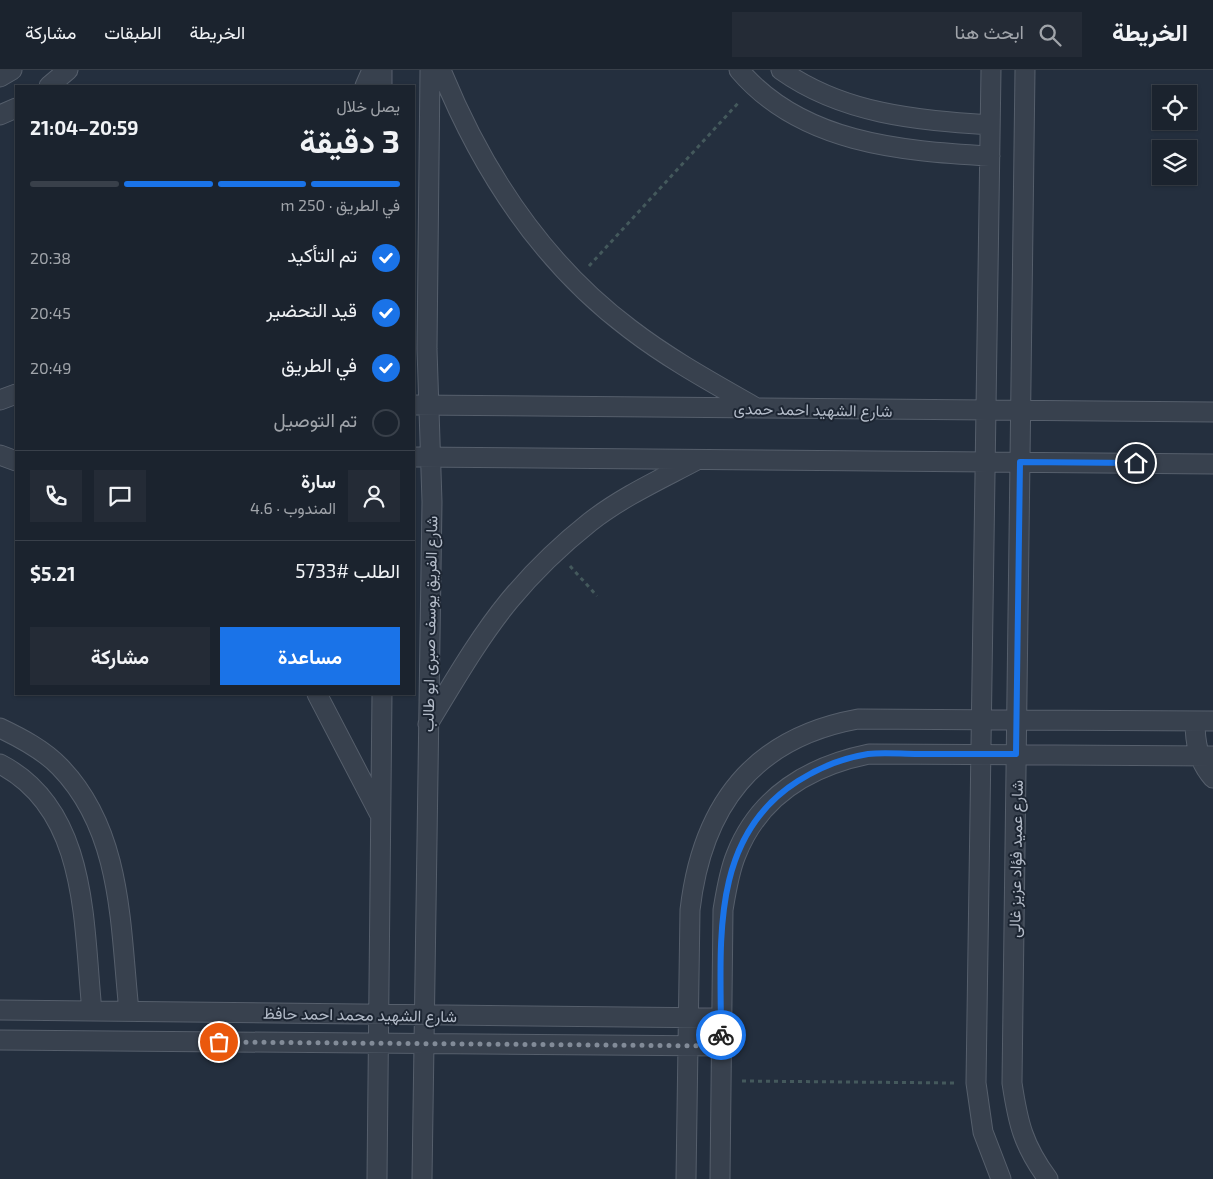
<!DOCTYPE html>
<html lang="ar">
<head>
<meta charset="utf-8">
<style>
	body { margin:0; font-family:"Exo 2",Vazirmatn,sans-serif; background:#242b36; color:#f1f3f6; direction:rtl; height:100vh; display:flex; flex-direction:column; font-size:19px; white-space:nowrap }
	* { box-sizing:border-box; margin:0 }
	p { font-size:16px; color:#a0a4aa }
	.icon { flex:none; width:28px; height:28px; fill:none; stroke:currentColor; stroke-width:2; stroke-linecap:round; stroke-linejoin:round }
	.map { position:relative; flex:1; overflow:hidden; direction:ltr }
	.side { position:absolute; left:15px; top:15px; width:400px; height:610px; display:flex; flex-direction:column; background:#1b232e; border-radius:0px; box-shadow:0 1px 4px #0004,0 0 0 1px #39404a; direction:rtl }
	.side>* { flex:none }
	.fabs { position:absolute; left:1152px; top:15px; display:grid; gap:10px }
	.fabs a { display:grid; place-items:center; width:45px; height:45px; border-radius:0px; background:#1b232e; box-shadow:0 1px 4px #0004,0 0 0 1px #39404a; font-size:25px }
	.pin { position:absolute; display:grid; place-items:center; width:42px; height:42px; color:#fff; margin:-21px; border:2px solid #fff; border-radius:50%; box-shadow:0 1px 5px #0007 }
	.courier { position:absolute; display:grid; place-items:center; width:50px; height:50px; margin:-25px; border:4px solid #1a73e8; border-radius:50%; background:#fff; color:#222; box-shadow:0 1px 6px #0007 }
	.head em { font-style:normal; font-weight:700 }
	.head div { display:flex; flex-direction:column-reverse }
	.head { display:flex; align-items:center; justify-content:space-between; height:85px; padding:0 15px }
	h1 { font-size:32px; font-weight:700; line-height:38px }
	.bar { display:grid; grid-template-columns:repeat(4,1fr); gap:8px 5px; align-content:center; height:60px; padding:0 15px }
	.bar i { height:6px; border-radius:4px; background:#39404a }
	.bar .active { background:#1a73e8 }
	.bar p { grid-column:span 4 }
	.line { display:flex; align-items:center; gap:12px; padding:0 15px; border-top:1px solid #39404a }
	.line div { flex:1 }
	.round { display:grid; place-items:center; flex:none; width:52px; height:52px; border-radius:0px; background:#242b36 }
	ol { padding:0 15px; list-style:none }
	li { display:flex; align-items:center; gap:15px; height:55px }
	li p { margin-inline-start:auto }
	li .icon { padding:5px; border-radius:50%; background:#1a73e8; color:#fff; stroke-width:4 }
	li:last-child { color:#a0a4aa }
	li i { width:28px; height:28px; border:2px solid #39404a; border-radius:50% }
	.action { display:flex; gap:10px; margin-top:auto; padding:10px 15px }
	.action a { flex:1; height:58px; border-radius:0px; background:#1a73e8; color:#fff; font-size:20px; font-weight:700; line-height:58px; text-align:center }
	.action a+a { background:#242b36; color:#f1f3f6 }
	header { display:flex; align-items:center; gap:30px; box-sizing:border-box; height:70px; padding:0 25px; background:#1b232e; border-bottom:1px solid #39404a }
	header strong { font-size:24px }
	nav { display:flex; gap:28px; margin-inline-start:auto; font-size:18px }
	.search { width:350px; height:45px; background:#242b36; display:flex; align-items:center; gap:12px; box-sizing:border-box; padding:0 18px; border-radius:0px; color:#a0a4aa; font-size:19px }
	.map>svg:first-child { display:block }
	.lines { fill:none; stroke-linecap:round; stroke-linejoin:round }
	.minor-casing { stroke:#565f6c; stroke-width:21 }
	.path { stroke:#44595c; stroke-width:3; stroke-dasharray:4 4; stroke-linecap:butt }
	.minor { stroke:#38414e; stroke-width:19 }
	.done { stroke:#828b98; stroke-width:5; stroke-dasharray:0 9 }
	.route { stroke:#1a73e8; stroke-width:6 }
	.labels { text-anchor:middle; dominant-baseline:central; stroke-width:4; stroke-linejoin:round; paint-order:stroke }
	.street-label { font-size:16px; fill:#b4bcc9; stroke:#1d2633 }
</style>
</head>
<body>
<header>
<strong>الخريطة</strong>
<div class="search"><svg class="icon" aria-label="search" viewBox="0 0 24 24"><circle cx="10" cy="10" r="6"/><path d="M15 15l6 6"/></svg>ابحث هنا</div>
<nav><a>الخريطة</a><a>الطبقات</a><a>مشاركة</a></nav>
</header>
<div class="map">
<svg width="1213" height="1109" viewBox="0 0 1213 1109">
	<rect width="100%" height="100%" fill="#242f3e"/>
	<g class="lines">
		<g class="minor-casing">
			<path id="minor" d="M 441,0 C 482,101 542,193 630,259 C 669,289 713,313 755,337
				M 739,0 C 801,73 900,81 990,86
				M 781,0 C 843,44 916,50 990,55
				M 991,0 L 976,1013 L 983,1062 L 1001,1109
				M 1025,0 L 1012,1013 C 1018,1053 1023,1075 1048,1109
				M 0,7 L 12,0
				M 49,16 L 68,0
				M 365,16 L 372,0
				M 382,16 L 382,0
				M 0,45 L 16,38
				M 0,330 L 16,324
				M 414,335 L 1213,342
				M 0,385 L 16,391
				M 414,387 L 1213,394
				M 317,624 L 379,743
				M 1195,651 C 1195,672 1198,691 1213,708
				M 428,654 C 453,613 478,569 509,531 C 533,502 561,475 590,452 C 622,427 659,410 695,391
				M 0,658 C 21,668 44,680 60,697 C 123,762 120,857 129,941
				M 0,694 C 89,740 83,854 92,941
				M 0,940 L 721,948
				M 0,970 L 721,976
				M 377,1109 L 382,624
				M 422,1109 L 432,432 L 427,279 L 430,0
				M 686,1109 L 690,840 C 702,736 753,668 858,649 L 1213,651
				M 720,1109 L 723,840 C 726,822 729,802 736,785 C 759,726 810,696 869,684 L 1213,686"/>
		</g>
		<path class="path" d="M 589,196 L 740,31
			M 570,496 L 597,526
			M 742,1011 L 955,1013"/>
		<use href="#minor" class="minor"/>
	</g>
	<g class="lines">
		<path class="done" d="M 219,972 L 721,976 L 721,965"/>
		<path class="route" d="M 721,965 C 721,873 709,767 798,711 C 820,697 843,688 868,684 C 884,682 901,684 918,684 C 951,684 983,684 1016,684 L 1020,392 L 1136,393"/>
	</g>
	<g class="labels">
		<g class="street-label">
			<text transform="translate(813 339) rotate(1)">شارع الشهيد احمد حمدى</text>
			<text transform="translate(429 554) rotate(-89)">شارع الفريق يوسف صبرى ابو طالب</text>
			<text transform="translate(1015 789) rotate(-89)">شارع عميد فؤاد عزيز غالى</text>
			<text transform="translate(360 944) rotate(1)">شارع الشهيد محمد احمد حافظ</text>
		</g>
	</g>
</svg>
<div class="fabs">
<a><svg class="icon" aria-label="locate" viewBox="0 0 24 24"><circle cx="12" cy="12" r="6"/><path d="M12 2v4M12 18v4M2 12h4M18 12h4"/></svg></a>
<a><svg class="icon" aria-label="layers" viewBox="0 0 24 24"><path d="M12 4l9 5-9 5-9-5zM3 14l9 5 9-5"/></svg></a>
</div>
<div class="pin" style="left:219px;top:972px;background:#ea580c"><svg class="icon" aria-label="bag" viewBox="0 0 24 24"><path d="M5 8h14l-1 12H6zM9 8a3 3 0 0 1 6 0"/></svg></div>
<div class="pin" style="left:1136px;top:393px;background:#1f2937"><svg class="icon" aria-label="home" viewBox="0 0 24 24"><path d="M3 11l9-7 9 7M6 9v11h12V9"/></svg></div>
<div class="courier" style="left:721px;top:965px"><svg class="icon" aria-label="bike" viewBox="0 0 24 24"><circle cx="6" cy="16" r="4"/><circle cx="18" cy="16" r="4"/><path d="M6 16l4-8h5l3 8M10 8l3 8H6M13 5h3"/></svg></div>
<section class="side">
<div class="head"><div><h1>3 دقيقة</h1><p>يصل خلال</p></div><em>20:59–21:04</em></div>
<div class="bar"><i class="active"></i><i class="active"></i><i class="active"></i><i></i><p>في الطريق · 250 m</p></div>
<ol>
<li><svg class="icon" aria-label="check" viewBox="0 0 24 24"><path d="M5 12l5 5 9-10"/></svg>تم التأكيد<p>20:38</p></li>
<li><svg class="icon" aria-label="check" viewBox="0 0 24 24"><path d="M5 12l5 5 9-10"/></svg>قيد التحضير<p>20:45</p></li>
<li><svg class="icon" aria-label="check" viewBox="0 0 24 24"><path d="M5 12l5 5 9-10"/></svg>في الطريق<p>20:49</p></li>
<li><i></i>تم التوصيل</li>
</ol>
<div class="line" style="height:90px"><a class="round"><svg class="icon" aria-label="person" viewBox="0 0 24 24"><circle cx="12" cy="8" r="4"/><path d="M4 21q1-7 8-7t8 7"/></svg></a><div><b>سارة</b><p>المندوب · 4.6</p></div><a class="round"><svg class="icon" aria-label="chat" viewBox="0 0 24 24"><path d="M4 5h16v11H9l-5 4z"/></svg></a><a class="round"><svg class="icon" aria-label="phone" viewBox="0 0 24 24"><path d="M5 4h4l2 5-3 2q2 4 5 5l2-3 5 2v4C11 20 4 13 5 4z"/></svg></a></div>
<div class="line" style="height:65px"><div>الطلب #5733</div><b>$5.21</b></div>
<div class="action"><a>مساعدة</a><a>مشاركة</a></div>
</section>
</div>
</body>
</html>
